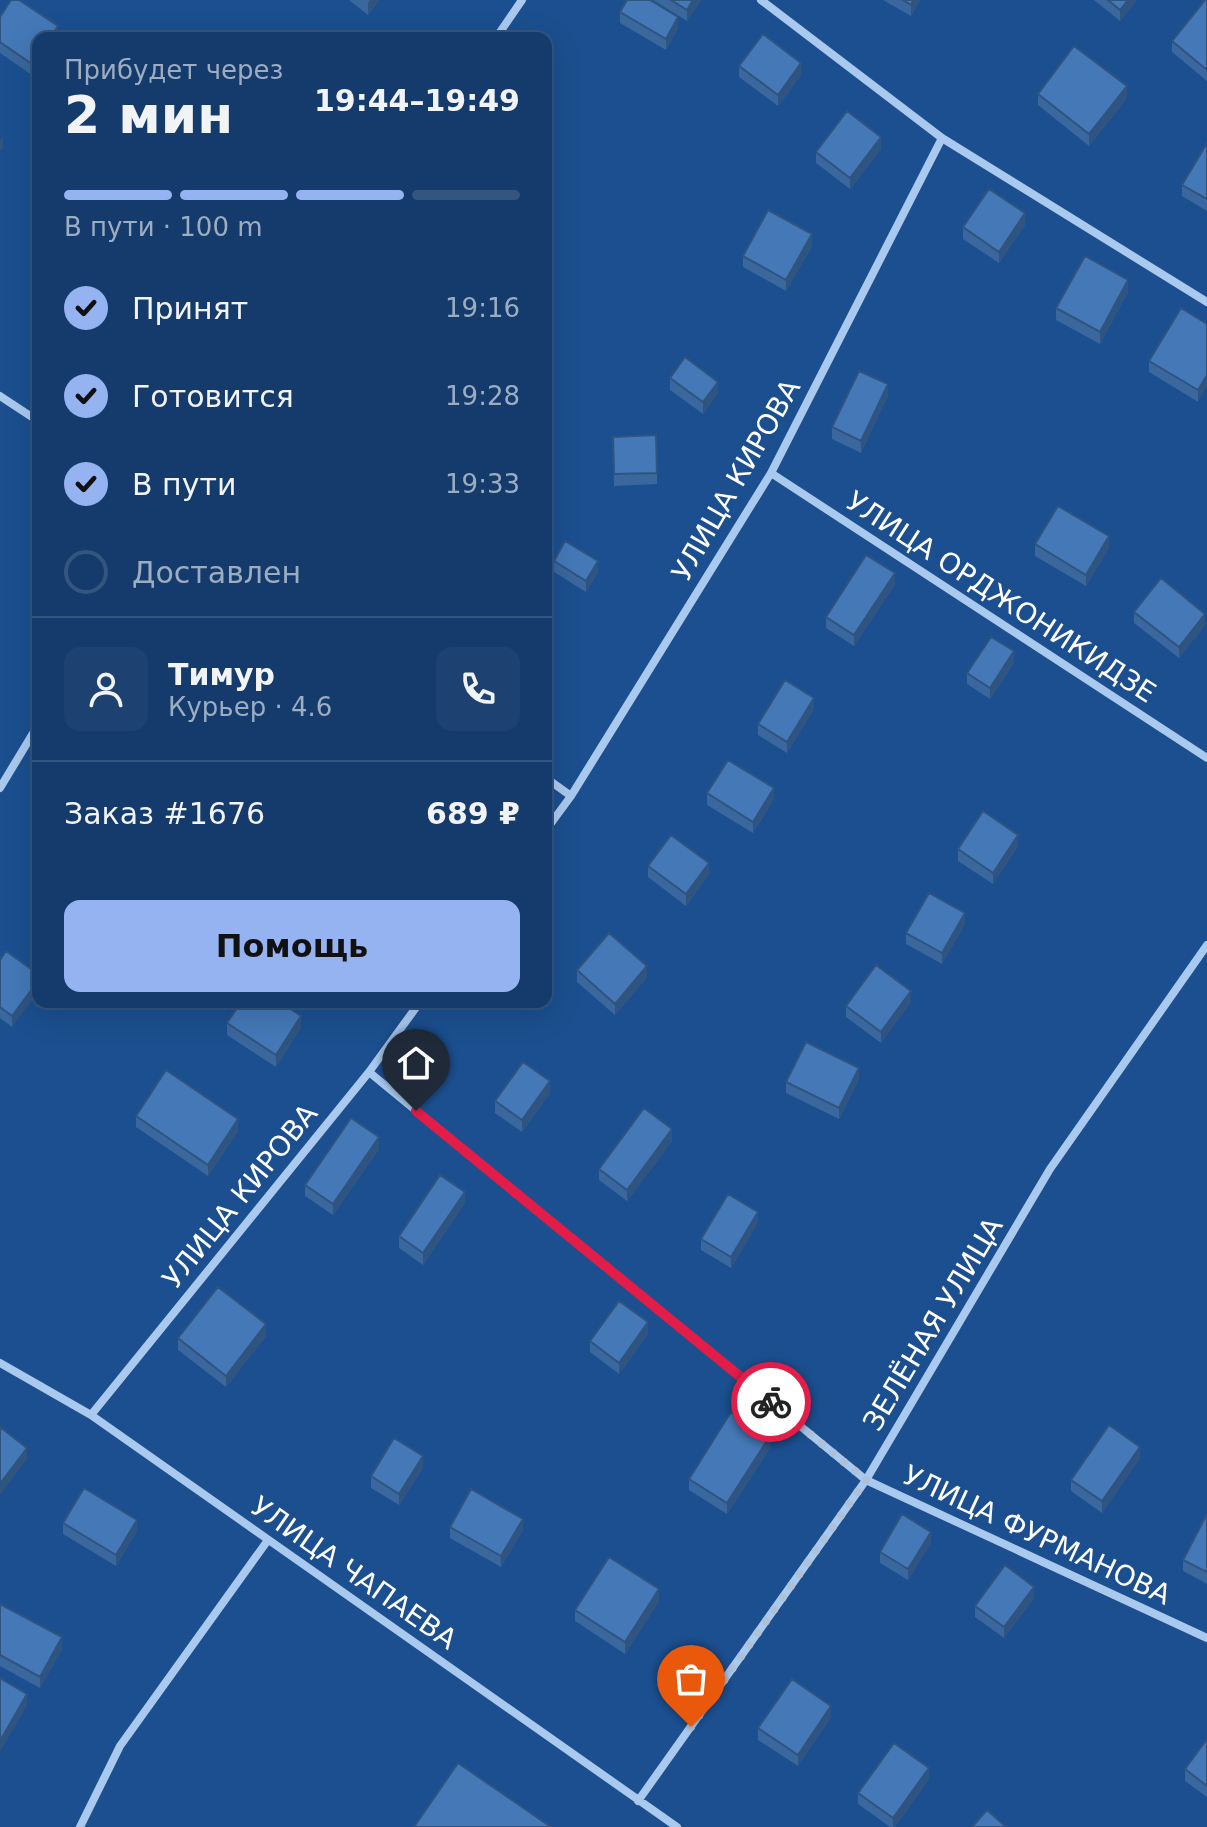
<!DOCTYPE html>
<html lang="ru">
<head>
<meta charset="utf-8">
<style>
	body { margin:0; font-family:"DejaVu Sans",sans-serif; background:#1d4271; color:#f1f3f6; height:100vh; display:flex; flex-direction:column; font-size:30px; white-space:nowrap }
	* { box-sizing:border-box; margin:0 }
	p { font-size:26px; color:#9dadc1 }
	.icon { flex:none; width:44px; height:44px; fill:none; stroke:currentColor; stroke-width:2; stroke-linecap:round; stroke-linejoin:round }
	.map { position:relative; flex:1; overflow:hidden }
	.details { position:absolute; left:32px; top:32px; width:520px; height:976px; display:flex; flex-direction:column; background:#143b6b; border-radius:16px; box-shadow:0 8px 32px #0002,0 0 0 2px #33557e }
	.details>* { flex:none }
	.pin { position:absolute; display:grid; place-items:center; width:68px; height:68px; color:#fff; margin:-82px -34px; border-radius:50% 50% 50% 0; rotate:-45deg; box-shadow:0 0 8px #0007 }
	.pin .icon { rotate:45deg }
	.courier { position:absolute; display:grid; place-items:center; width:80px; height:80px; margin:-40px; border:6px solid #e11d48; border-radius:50%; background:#fff; color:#222; box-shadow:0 2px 10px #0007 }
	.head em { font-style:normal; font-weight:800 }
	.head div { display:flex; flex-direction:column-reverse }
	.head { display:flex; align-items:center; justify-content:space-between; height:136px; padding:0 32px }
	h1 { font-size:52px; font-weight:800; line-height:60px }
	.bar { display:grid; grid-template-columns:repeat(4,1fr); gap:12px 8px; align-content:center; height:96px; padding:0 32px }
	.bar i { height:10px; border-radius:6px; background:#33557e }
	.bar .on { background:#95b2f1 }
	.bar p { grid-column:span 4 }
	.line { display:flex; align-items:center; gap:20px; padding:0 32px; border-top:2px solid #33557e }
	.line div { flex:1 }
	.round { display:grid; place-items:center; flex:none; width:84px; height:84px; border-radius:16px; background:#1d4271 }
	ol { padding:0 32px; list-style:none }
	li { display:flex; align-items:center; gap:24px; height:88px }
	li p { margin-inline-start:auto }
	li .icon { padding:8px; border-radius:50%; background:#95b2f1; color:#111; stroke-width:4 }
	li:last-child { color:#9dadc1 }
	li i { width:44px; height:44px; border:4px solid #33557e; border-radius:50% }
	.action { display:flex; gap:16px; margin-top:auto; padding:16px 32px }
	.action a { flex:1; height:92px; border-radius:16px; background:#95b2f1; color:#111; font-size:32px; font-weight:800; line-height:92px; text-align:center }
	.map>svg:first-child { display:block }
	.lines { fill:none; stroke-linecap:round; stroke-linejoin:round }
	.street { stroke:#a9c9ee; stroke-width:8 }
	.wall { fill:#3a679d }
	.shaded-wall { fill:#305480 }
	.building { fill:#4478b7; stroke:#305480; stroke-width:2 }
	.done { stroke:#afc1d8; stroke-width:8; stroke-dasharray:0 14.4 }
	.route { stroke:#e11d48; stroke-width:10 }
	.labels { text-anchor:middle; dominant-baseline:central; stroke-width:6; stroke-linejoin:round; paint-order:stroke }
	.street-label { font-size:28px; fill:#fff; stroke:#1b4f8f }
</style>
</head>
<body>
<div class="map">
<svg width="1207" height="1827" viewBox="0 0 1207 1827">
	<rect width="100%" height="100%" fill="#1b4f8f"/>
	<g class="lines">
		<path class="street" d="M 761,0 L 942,138 L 1207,302
			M 496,38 L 522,0
			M 0,396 L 38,421
			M 771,473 L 1207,758
			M 546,778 L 571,796
			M 0,788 L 38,725
			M 546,830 L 571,796 L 771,473 L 942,138
			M 369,1072 L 866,1480 L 1207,1638
			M 0,1363 L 91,1415 L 677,1827
			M 91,1415 L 369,1072 L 420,1002
			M 638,1801 L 866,1480 L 1050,1169 L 1207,945
			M 80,1827 L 120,1746 L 268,1540"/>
	</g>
	<path class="wall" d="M 349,0 L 379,0 L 368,15 Z
		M 653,0 L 701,0 L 687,21 Z
		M 883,0 L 920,0 L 911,16 Z
		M 1094,0 L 1137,0 L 1120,21 Z
		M 1207,0 L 1207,81 L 1172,52 L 1172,41 Z
		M 620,12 L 678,28 L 666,50 L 620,23 Z
		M 0,17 L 58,37 L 57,38 L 38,38 L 32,75 L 0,53 Z
		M 739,66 L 801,75 L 778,106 L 739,77 Z
		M 1038,94 L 1127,98 L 1089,146 L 1038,105 Z
		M 1207,143 L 1207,211 L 1182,196 L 1182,185 Z
		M 881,149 L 850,189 L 816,163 L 816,152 Z
		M 1025,225 L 999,263 L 963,239 L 963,227 Z
		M 812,246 L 786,291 L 743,267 L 743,256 Z
		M 1128,292 L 1100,344 L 1056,320 L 1056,308 Z
		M 1207,324 L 1198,402 L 1149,372 L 1149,361 Z
		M 670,378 L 718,393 L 703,414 L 670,390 Z
		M 888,395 L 861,453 L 832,439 L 832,427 Z
		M 613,437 L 657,473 L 657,484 L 614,486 Z
		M 1035,544 L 1109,548 L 1086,586 L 1035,556 Z
		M 554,561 L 598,572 L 586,592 L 554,572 Z
		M 895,584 L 854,646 L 826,628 L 826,617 Z
		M 1134,612 L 1205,625 L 1179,658 L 1134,623 Z
		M 1014,663 L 990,699 L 967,684 L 967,673 Z
		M 814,709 L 787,753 L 758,735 L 758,724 Z
		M 707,793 L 774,799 L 753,833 L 707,805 Z
		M 1018,846 L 993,884 L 958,861 L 958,849 Z
		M 648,866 L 709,874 L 686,906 L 648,877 Z
		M 965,924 L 942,964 L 906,944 L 906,933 Z
		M 0,960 L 38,974 L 12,1027 L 0,1018 Z
		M 577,970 L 647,977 L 615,1015 L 577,982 Z
		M 911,1002 L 881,1043 L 846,1017 L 846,1006 Z
		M 227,1023 L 301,1027 L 276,1067 L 227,1035 Z
		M 859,1079 L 839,1119 L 786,1093 L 786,1082 Z
		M 550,1093 L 522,1132 L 495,1113 L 495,1101 Z
		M 136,1116 L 238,1131 L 208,1176 L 136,1127 Z
		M 672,1141 L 627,1201 L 599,1180 L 599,1169 Z
		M 379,1149 L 333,1215 L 305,1196 L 305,1185 Z
		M 465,1203 L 423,1265 L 399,1248 L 399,1236 Z
		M 758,1223 L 731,1268 L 701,1250 L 701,1239 Z
		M 648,1334 L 619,1374 L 590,1352 L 590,1341 Z
		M 266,1336 L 226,1387 L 178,1350 L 178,1338 Z
		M 770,1448 L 727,1514 L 689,1490 L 689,1479 Z
		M 1140,1458 L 1102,1513 L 1071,1491 L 1071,1480 Z
		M 423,1468 L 399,1505 L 371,1488 L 371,1476 Z
		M 1207,1514 L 1207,1584 L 1183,1571 L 1183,1560 Z
		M 63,1523 L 137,1531 L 116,1566 L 63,1534 Z
		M 450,1527 L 523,1530 L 501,1567 L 450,1538 Z
		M 931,1543 L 908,1580 L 880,1563 L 880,1552 Z
		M 1034,1598 L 1004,1638 L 975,1617 L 975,1606 Z
		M 659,1601 L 625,1654 L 575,1621 L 575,1610 Z
		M 0,1604 L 62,1649 L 40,1688 L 0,1666 Z
		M 831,1717 L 798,1766 L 758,1740 L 758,1728 Z
		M 1207,1739 L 1207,1797 L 1185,1781 L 1185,1769 Z
		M 929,1779 L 895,1827 L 890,1827 L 858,1804 L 858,1793 Z"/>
	<path class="shaded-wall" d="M 370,0 L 379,0 L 368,15 L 368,3 Z
		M 693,0 L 701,0 L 687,21 L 687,10 Z
		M 913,0 L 920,0 L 911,16 L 911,5 Z
		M 1128,0 L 1137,0 L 1120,21 L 1120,10 Z
		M 678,17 L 678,28 L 666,50 L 666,39 Z
		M 58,26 L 57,38 L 49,38 Z
		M 38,55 L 38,66 L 32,75 L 32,64 Z
		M 801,63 L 801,75 L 778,106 L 778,95 Z
		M 1127,86 L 1127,98 L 1089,146 L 1089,134 Z
		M 3,136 L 3,148 L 0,151 L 0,140 Z
		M 881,137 L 881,149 L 850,189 L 850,178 Z
		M 1025,213 L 1025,225 L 999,263 L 999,252 Z
		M 812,234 L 812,246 L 786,291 L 786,280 Z
		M 1128,280 L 1128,292 L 1100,344 L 1100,332 Z
		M 1207,375 L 1207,386 L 1198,402 L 1198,390 Z
		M 718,382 L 718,393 L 703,414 L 703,402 Z
		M 888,384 L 888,395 L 861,453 L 861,441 Z
		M 1109,536 L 1109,548 L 1086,586 L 1086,575 Z
		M 598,561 L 598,572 L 586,592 L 586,581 Z
		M 895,573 L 895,584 L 854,646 L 854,635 Z
		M 1205,614 L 1205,625 L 1179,658 L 1179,647 Z
		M 550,638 L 550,650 L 546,656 L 546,644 Z
		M 1014,651 L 1014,663 L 990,699 L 990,688 Z
		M 814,698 L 814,709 L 787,753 L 787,742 Z
		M 774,788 L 774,799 L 753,833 L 753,822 Z
		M 1018,835 L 1018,846 L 993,884 L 993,873 Z
		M 709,863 L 709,874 L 686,906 L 686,894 Z
		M 965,913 L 965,924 L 942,964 L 942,953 Z
		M 647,966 L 647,977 L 615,1015 L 615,1004 Z
		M 38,981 L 38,992 L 12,1027 L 12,1016 Z
		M 911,991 L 911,1002 L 881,1043 L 881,1032 Z
		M 301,1016 L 301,1027 L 276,1067 L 276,1055 Z
		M 859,1068 L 859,1079 L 839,1119 L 839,1108 Z
		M 550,1081 L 550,1093 L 522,1132 L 522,1120 Z
		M 238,1119 L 238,1131 L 208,1176 L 208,1165 Z
		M 672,1129 L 672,1141 L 627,1201 L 627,1190 Z
		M 379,1137 L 379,1149 L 333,1215 L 333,1204 Z
		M 465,1192 L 465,1203 L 423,1265 L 423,1253 Z
		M 758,1212 L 758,1223 L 731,1268 L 731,1257 Z
		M 648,1322 L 648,1334 L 619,1374 L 619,1363 Z
		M 266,1324 L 266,1336 L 226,1387 L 226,1376 Z
		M 770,1436 L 770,1448 L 727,1514 L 727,1503 Z
		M 1140,1447 L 1140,1458 L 1102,1513 L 1102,1501 Z
		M 27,1448 L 27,1459 L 0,1495 L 0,1484 Z
		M 423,1456 L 423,1468 L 399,1505 L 399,1494 Z
		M 523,1519 L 523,1530 L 501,1567 L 501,1556 Z
		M 137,1520 L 137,1531 L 116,1566 L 116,1555 Z
		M 931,1532 L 931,1543 L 908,1580 L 908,1569 Z
		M 1034,1587 L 1034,1598 L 1004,1638 L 1004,1627 Z
		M 659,1589 L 659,1601 L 625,1654 L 625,1642 Z
		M 62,1637 L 62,1649 L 40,1688 L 40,1677 Z
		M 27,1694 L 27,1706 L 0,1752 L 0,1741 Z
		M 831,1706 L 831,1717 L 798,1766 L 798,1755 Z
		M 929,1768 L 929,1779 L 895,1827 L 893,1827 L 893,1818 Z"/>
	<path class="building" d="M 11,0 L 19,0 L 58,26 L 49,38 L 38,38 L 38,55 L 32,64 L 0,42 L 0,17 Z
		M 627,0 L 650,0 L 678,17 L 666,39 L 620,12 Z
		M 671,0 L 693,0 L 687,10 Z
		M 903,0 L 913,0 L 911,5 Z
		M 1108,0 L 1128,0 L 1120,10 Z
		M 1205,0 L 1207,0 L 1207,70 L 1172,41 Z
		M 304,30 L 312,38 L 297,38 Z
		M 763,34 L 801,63 L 778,95 L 739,66 Z
		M 1074,46 L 1127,86 L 1089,134 L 1038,94 Z
		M 847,111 L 881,137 L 850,178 L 816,152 Z
		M 1207,143 L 1207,199 L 1182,185 Z
		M 989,189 L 1025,213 L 999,252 L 963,227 Z
		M 768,210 L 812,234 L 786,280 L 743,256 Z
		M 1085,256 L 1128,280 L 1100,332 L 1056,308 Z
		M 1181,308 L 1207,324 L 1207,375 L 1198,390 L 1149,361 Z
		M 685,357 L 718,382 L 703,402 L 670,378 Z
		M 859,371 L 888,384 L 861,441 L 832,427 Z
		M 656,435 L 657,473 L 614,474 L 613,437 Z
		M 1058,506 L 1109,536 L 1086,575 L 1035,544 Z
		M 565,541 L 598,561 L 586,581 L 554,561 Z
		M 866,555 L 895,573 L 854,635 L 826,617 Z
		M 1161,578 L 1205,614 L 1179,647 L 1134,612 Z
		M 991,637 L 1014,651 L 990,688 L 967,673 Z
		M 785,680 L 814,698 L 787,742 L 758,724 Z
		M 728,760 L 774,788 L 753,822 L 707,793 Z
		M 983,811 L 1018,835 L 993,873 L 958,849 Z
		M 671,835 L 709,863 L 686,894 L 648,866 Z
		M 929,893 L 965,913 L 942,953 L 906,933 Z
		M 609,933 L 647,966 L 615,1004 L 577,970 Z
		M 6,951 L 38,974 L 38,981 L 12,1016 L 0,1007 L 0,960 Z
		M 876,965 L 911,991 L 881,1032 L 846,1006 Z
		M 241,1002 L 280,1002 L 301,1016 L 276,1055 L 227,1023 Z
		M 806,1042 L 859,1068 L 839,1108 L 786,1082 Z
		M 523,1062 L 550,1081 L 522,1120 L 495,1101 Z
		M 166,1070 L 238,1119 L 208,1165 L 136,1116 Z
		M 644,1108 L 672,1129 L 627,1190 L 599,1169 Z
		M 351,1118 L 379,1137 L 333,1204 L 305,1185 Z
		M 440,1175 L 465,1192 L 423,1253 L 399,1236 Z
		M 728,1194 L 758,1212 L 731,1257 L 701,1239 Z
		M 218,1287 L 266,1324 L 226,1376 L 178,1338 Z
		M 619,1301 L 648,1322 L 619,1363 L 590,1341 Z
		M 731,1412 L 770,1436 L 727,1503 L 689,1479 Z
		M 1109,1425 L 1140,1447 L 1102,1501 L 1071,1480 Z
		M 0,1427 L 27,1448 L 0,1484 Z
		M 394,1438 L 423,1456 L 399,1494 L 371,1476 Z
		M 84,1488 L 137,1520 L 116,1555 L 63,1523 Z
		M 471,1489 L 523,1519 L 501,1556 L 450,1527 Z
		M 902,1514 L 931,1532 L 908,1569 L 880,1552 Z
		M 1207,1514 L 1207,1572 L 1183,1560 Z
		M 609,1557 L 659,1589 L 625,1642 L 575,1610 Z
		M 1005,1565 L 1034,1587 L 1004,1627 L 975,1606 Z
		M 0,1604 L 62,1637 L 40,1677 L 0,1655 Z
		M 0,1678 L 27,1694 L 0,1741 Z
		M 792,1679 L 831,1706 L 798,1755 L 758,1728 Z
		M 1207,1739 L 1207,1786 L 1185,1769 Z
		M 894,1743 L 929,1768 L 893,1818 L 858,1793 Z
		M 458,1763 L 551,1827 L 414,1827 Z
		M 987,1810 L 1006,1827 L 972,1827 Z"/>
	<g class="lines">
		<path class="done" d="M 691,1727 L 866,1480 L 771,1402"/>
		<path class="route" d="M 416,1111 L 771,1402"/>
	</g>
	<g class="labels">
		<g class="street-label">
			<text transform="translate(736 480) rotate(-60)">УЛИЦА КИРОВА</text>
			<text transform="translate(1001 597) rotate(33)">УЛИЦА ОРДЖОНИКИДЗЕ</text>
			<text transform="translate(240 1196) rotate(-51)">УЛИЦА КИРОВА</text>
			<text transform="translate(933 1324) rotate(-59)">ЗЕЛЁНАЯ УЛИЦА</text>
			<text transform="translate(1037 1535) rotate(25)">УЛИЦА ФУРМАНОВА</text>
			<text transform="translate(354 1573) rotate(35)">УЛИЦА ЧАПАЕВА</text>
		</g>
	</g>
</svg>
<div class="pin" style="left:691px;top:1727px;background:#ea580c"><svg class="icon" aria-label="bag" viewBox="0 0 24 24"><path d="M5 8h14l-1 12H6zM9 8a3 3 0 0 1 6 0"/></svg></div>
<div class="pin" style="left:416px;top:1111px;background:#1f2937"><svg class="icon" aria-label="home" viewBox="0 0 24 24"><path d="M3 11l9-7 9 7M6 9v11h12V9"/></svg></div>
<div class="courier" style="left:771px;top:1402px"><svg class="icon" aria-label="bike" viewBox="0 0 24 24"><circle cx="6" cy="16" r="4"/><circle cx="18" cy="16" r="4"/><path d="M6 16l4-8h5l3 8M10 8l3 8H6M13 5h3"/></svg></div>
<section class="details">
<div class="head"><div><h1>2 мин</h1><p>Прибудет через</p></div><em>19:44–19:49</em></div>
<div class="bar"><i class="on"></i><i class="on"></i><i class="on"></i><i></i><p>В пути · 100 m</p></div>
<ol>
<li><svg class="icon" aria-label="check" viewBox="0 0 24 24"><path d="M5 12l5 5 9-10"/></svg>Принят<p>19:16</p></li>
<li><svg class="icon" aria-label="check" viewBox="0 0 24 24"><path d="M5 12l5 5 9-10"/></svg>Готовится<p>19:28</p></li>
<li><svg class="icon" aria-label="check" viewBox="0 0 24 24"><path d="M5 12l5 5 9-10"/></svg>В пути<p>19:33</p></li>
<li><i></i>Доставлен</li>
</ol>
<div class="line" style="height:144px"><a class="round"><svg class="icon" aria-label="person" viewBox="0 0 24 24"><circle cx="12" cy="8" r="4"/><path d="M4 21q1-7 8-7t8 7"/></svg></a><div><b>Тимур</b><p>Курьер · 4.6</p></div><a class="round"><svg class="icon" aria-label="phone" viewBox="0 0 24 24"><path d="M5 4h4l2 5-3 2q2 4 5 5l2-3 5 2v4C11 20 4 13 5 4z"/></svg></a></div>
<div class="line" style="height:104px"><div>Заказ #1676</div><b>689 ₽</b></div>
<div class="action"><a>Помощь</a></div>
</section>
</div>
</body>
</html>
